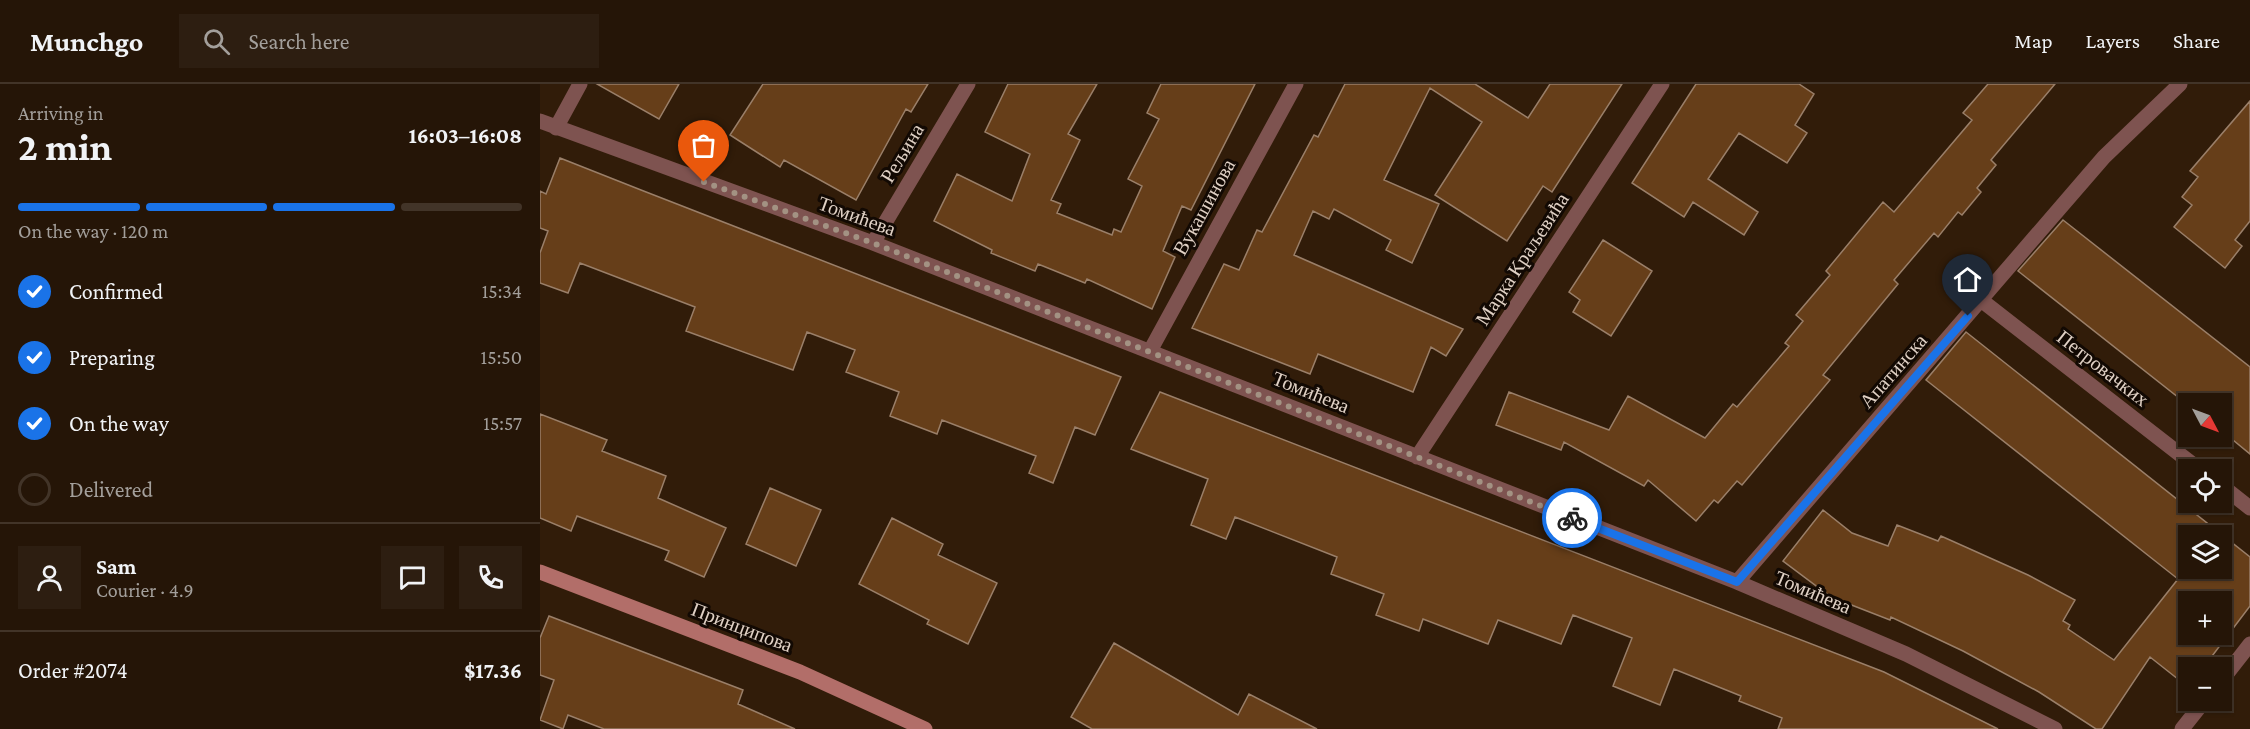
<!DOCTYPE html>
<html lang="en">
<head>
<meta charset="utf-8">
<style>
	body { margin:0; font-family:"Crimson Pro",serif; background:#2d1e11; color:#f1f3f6; height:100vh; display:flex; flex-direction:column; font-size:22px; white-space:nowrap }
	* { box-sizing:border-box; margin:0 }
	p { font-size:20px; color:#a39f9b }
	.icon { flex:none; width:33px; height:33px; fill:none; stroke:currentColor; stroke-width:2; stroke-linecap:round; stroke-linejoin:round }
	.map { position:relative; flex:1; overflow:hidden }
	.drawer { display:flex; flex-direction:column; background:#251507; width:540px }
	.drawer>* { flex:none }
	.needle { width:39px; rotate:131deg }
	.tools { position:absolute; left:1638px; top:309px; display:grid; gap:12px }
	.tools a { display:grid; place-items:center; width:54px; height:54px; border-radius:0px; background:#251507; box-shadow:0 2px 4px #0004,0 0 0 2px #423428; font-size:30px }
	.pin { position:absolute; display:grid; place-items:center; width:51px; height:51px; color:#fff; margin:-62px -26px; border-radius:50% 50% 50% 0; rotate:-45deg; box-shadow:0 0 6px #0007 }
	.pin .icon { rotate:45deg }
	.courier { position:absolute; display:grid; place-items:center; width:60px; height:60px; margin:-30px; border:4px solid #1a73e8; border-radius:50%; background:#fff; color:#222; box-shadow:0 2px 8px #0007 }
	.summary em { font-style:normal; font-weight:700 }
	.summary div { display:flex; flex-direction:column-reverse }
	.summary { display:flex; align-items:center; justify-content:space-between; height:102px; padding:0 18px }
	h1 { font-size:39px; font-weight:700; line-height:45px }
	.bar { display:grid; grid-template-columns:repeat(4,1fr); gap:9px 6px; align-content:center; height:72px; padding:0 18px }
	.bar i { height:8px; border-radius:4px; background:#423428 }
	.bar .current { background:#1a73e8 }
	.bar p { grid-column:span 4 }
	.line { display:flex; align-items:center; gap:15px; padding:0 18px; border-top:2px solid #423428 }
	.line div { flex:1 }
	.round { display:grid; place-items:center; flex:none; width:63px; height:63px; border-radius:0px; background:#2d1e11 }
	ol { padding:0 18px; list-style:none }
	li { display:flex; align-items:center; gap:18px; height:66px }
	li p { margin-inline-start:auto }
	li .icon { padding:6px; border-radius:50%; background:#1a73e8; color:#fff; stroke-width:4 }
	li:last-child { color:#a39f9b }
	li i { width:33px; height:33px; border:3px solid #423428; border-radius:50% }
	header { display:flex; align-items:center; gap:36px; box-sizing:border-box; height:84px; padding:0 30px; background:#251507; border-bottom:2px solid #423428 }
	header strong { font-size:28px }
	nav { display:flex; gap:33px; margin-inline-start:auto; font-size:21px }
	.search { width:420px; height:54px; background:#2d1e11; display:flex; align-items:center; gap:15px; box-sizing:border-box; padding:0 21px; border-radius:0px; color:#a39f9b; font-size:22px }
	main { display:flex; flex:1; min-height:0 }
	.map>svg:first-child { display:block }
	.building { fill:#663e19; stroke:#9a7f69; stroke-width:1.5; fill-rule:evenodd }
	.lines { fill:none; stroke-linecap:round; stroke-linejoin:round }
	.street { stroke:#7e5350; stroke-width:15 }
	.secondary { stroke:#b26e69; stroke-width:15 }
	.done { stroke:#a39283; stroke-width:6; stroke-dasharray:0 10.8 }
	.route { stroke:#1a73e8; stroke-width:8 }
	.labels { text-anchor:middle; dominant-baseline:central; stroke-width:6; stroke-linejoin:round; paint-order:stroke }
	.street-label { font-size:20px; fill:#e0d1c5; stroke:#120903 }
</style>
</head>
<body>
<header>
<strong>Munchgo</strong>
<div class="search"><svg class="icon" aria-label="search" viewBox="0 0 24 24"><circle cx="10" cy="10" r="6"/><path d="M15 15l6 6"/></svg>Search here</div>
<nav><a>Map</a><a>Layers</a><a>Share</a></nav>
</header>
<main>
<section class="drawer">
<div class="summary"><div><h1>2 min</h1><p>Arriving in</p></div><em>16:03–16:08</em></div>
<div class="bar"><i class="current"></i><i class="current"></i><i class="current"></i><i></i><p>On the way · 120 m</p></div>
<ol>
<li><svg class="icon" aria-label="check" viewBox="0 0 24 24"><path d="M5 12l5 5 9-10"/></svg>Confirmed<p>15:34</p></li>
<li><svg class="icon" aria-label="check" viewBox="0 0 24 24"><path d="M5 12l5 5 9-10"/></svg>Preparing<p>15:50</p></li>
<li><svg class="icon" aria-label="check" viewBox="0 0 24 24"><path d="M5 12l5 5 9-10"/></svg>On the way<p>15:57</p></li>
<li><i></i>Delivered</li>
</ol>
<div class="line" style="height:108px"><a class="round"><svg class="icon" aria-label="person" viewBox="0 0 24 24"><circle cx="12" cy="8" r="4"/><path d="M4 21q1-7 8-7t8 7"/></svg></a><div><b>Sam</b><p>Courier · 4.9</p></div><a class="round"><svg class="icon" aria-label="chat" viewBox="0 0 24 24"><path d="M4 5h16v11H9l-5 4z"/></svg></a><a class="round"><svg class="icon" aria-label="phone" viewBox="0 0 24 24"><path d="M5 4h4l2 5-3 2q2 4 5 5l2-3 5 2v4C11 20 4 13 5 4z"/></svg></a></div>
<div class="line" style="height:78px"><div>Order #2074</div><b>$17.36</b></div>
</section>
<div class="map">
<svg width="1710" height="645" viewBox="0 0 1710 645">
	<rect width="100%" height="100%" fill="#311c09"/>
	<path class="building" d="M 57,0 L 139,0 L 119,35 Z
		M 223,0 L 388,0 L 371,28 L 366,25 L 316,116 L 244,76 L 240,83 L 190,51 Z
		M 468,0 L 557,0 L 528,50 L 540,56 L 511,116 L 521,120 L 517,129 L 572,151 L 574,145 L 581,148 L 602,102 L 588,95 L 619,35 L 607,29 L 621,0 L 715,0 L 651,126 L 642,122 L 623,167 L 635,173 L 612,225 L 547,195 L 545,199 L 498,180 L 495,187 L 451,169 L 452,166 L 394,137 L 417,90 L 472,117 L 490,70 L 445,48 Z
		M 805,0 L 935,0 L 988,34 L 1010,0 L 1082,0 L 1012,108 L 1003,102 L 967,157 L 895,111 L 942,38 L 890,4 L 844,96 L 899,120 L 872,179 L 846,166 L 851,156 L 794,125 L 789,135 L 773,127 L 754,171 L 923,245 L 906,272 L 891,263 L 873,308 L 778,270 L 770,290 L 652,244 L 684,180 L 699,186 L 717,146 L 722,148 L 774,51 L 778,53 Z
		M 1156,0 L 1259,0 L 1274,10 L 1255,41 L 1267,49 L 1247,79 L 1199,49 L 1168,95 L 1218,128 L 1204,151 L 1153,118 L 1144,133 L 1092,99 Z
		M 1448,0 L 1515,0 L 1451,76 L 1456,81 L 1437,104 L 1441,108 L 1422,131 L 1418,128 L 1398,153 L 1394,149 L 1354,196 L 1358,200 L 1283,291 L 1290,296 L 1202,401 L 1197,397 L 1178,419 L 1174,416 L 1156,437 L 1108,396 L 1104,402 L 1024,358 L 1021,366 L 956,341 L 969,308 L 1069,346 L 1088,312 L 1165,354 L 1193,320 L 1197,323 L 1249,262 L 1245,259 L 1263,237 L 1256,231 L 1290,191 L 1286,187 L 1343,118 L 1354,128 L 1432,36 L 1423,29 Z
		M 1710,17 L 1710,137 L 1695,156 L 1702,162 L 1685,184 L 1634,143 L 1652,121 L 1642,113 L 1658,93 L 1650,87 Z
		M 20,74 L 101,106 L 581,293 L 555,351 L 535,343 L 513,399 L 489,389 L 496,372 L 402,336 L 397,350 L 350,332 L 359,308 L 306,288 L 315,266 L 267,248 L 253,286 L 146,247 L 155,223 L 40,179 L 28,209 L 0,199 L 0,169 L 8,147 L 0,144 L 0,107 L 6,110 Z
		M 1523,136 L 1710,283 L 1710,370 L 1682,347 L 1682,320 L 1648,321 L 1478,187 Z
		M 1063,156 L 1112,187 L 1071,252 L 1033,228 L 1040,216 L 1029,208 Z
		M 1426,248 L 1710,473 L 1710,522 L 1663,584 L 1648,584 L 1648,603 L 1610,573 L 1562,645 L 1556,645 L 1499,608 L 1423,567 L 1351,533 L 1350,536 L 1291,513 L 1243,477 L 1283,426 L 1312,449 L 1348,462 L 1357,441 L 1398,457 L 1401,452 L 1488,491 L 1535,516 L 1523,537 L 1530,541 L 1528,545 L 1574,576 L 1638,495 L 1386,296 ZM 1648,452 L 1682,452 L 1682,484 L 1648,484 ZM 1648,518 L 1682,518 L 1682,550 L 1648,550 Z
		M 620,308 L 1344,588 L 1458,645 L 1238,645 L 1242,634 L 1199,617 L 1201,612 L 1134,585 L 1120,621 L 1073,602 L 1092,554 L 1033,531 L 1021,560 L 958,536 L 948,560 L 883,535 L 879,547 L 836,531 L 844,510 L 791,490 L 797,473 L 695,433 L 686,455 L 651,441 L 668,395 L 591,365 Z
		M 0,330 L 67,356 L 62,367 L 126,392 L 118,414 L 186,444 L 164,493 L 125,476 L 129,467 L 37,432 L 31,447 L 0,434 Z
		M 230,404 L 281,426 L 256,482 L 206,460 Z
		M 352,434 L 403,460 L 398,471 L 457,499 L 428,560 L 387,540 L 389,536 L 319,500 Z
		M 9,532 L 203,606 L 198,620 L 255,645 L 64,645 L 28,631 L 23,645 L 0,636 L 14,596 L 0,591 L 0,554 Z
		M 574,559 L 698,631 L 709,610 L 777,645 L 552,645 L 531,633 Z"/>
	<g class="lines">
		<path class="street" d="M 0,37 L 333,159 L 1197,498 L 1366,570 L 1515,645
			M 16,44 L 40,0
			M 333,159 L 428,0
			M 1441,216 L 1660,386
			M 610,267 L 756,0
			M 877,373 L 1122,0
			M 1682,402 L 1710,424
			M 1197,498 L 1564,73 L 1640,0
			M 1682,596 L 1710,560
			M 1642,645 L 1665,616"/>
		<path class="secondary" d="M 0,488 L 260,588 L 385,645"/>
	</g>
	<g class="lines">
		<path class="done" d="M 164,98 L 333,159 L 1032,434"/>
		<path class="route" d="M 1032,434 L 1197,498 L 1428,232"/>
	</g>
	<g class="labels">
		<g class="street-label">
			<text transform="translate(362 69) rotate(-59)">Рељина</text>
			<text transform="translate(664 123) rotate(-61)">Вукашинова</text>
			<text transform="translate(317 132) rotate(20)">Томићева</text>
			<text transform="translate(982 175) rotate(-57)">Марка Краљевића</text>
			<text transform="translate(1563 284) rotate(38)">Петровачких</text>
			<text transform="translate(1353 287) rotate(-49)">Апатинска</text>
			<text transform="translate(771 308) rotate(22)">Томићева</text>
			<text transform="translate(1273 508) rotate(23)">Томићева</text>
			<text transform="translate(202 543) rotate(21)">Принципова</text>
		</g>
	</g>
</svg>
<div class="tools">
<a><svg class="needle" viewBox="-14 -14 28 28"><path d="M0-13l5 13h-10z" fill="#e53935"/><path d="M0 13l5-13h-10z" fill="#a39f9b"/></svg></a>
<a><svg class="icon" aria-label="locate" viewBox="0 0 24 24"><circle cx="12" cy="12" r="6"/><path d="M12 2v4M12 18v4M2 12h4M18 12h4"/></svg></a>
<a><svg class="icon" aria-label="layers" viewBox="0 0 24 24"><path d="M12 4l9 5-9 5-9-5zM3 14l9 5 9-5"/></svg></a>
<a>+</a>
<a>−</a>
</div>
<div class="pin" style="left:164px;top:98px;background:#ea580c"><svg class="icon" aria-label="bag" viewBox="0 0 24 24"><path d="M5 8h14l-1 12H6zM9 8a3 3 0 0 1 6 0"/></svg></div>
<div class="pin" style="left:1428px;top:232px;background:#1f2937"><svg class="icon" aria-label="home" viewBox="0 0 24 24"><path d="M3 11l9-7 9 7M6 9v11h12V9"/></svg></div>
<div class="courier" style="left:1032px;top:434px"><svg class="icon" aria-label="bike" viewBox="0 0 24 24"><circle cx="6" cy="16" r="4"/><circle cx="18" cy="16" r="4"/><path d="M6 16l4-8h5l3 8M10 8l3 8H6M13 5h3"/></svg></div>
</div>
</main>
</body>
</html>
